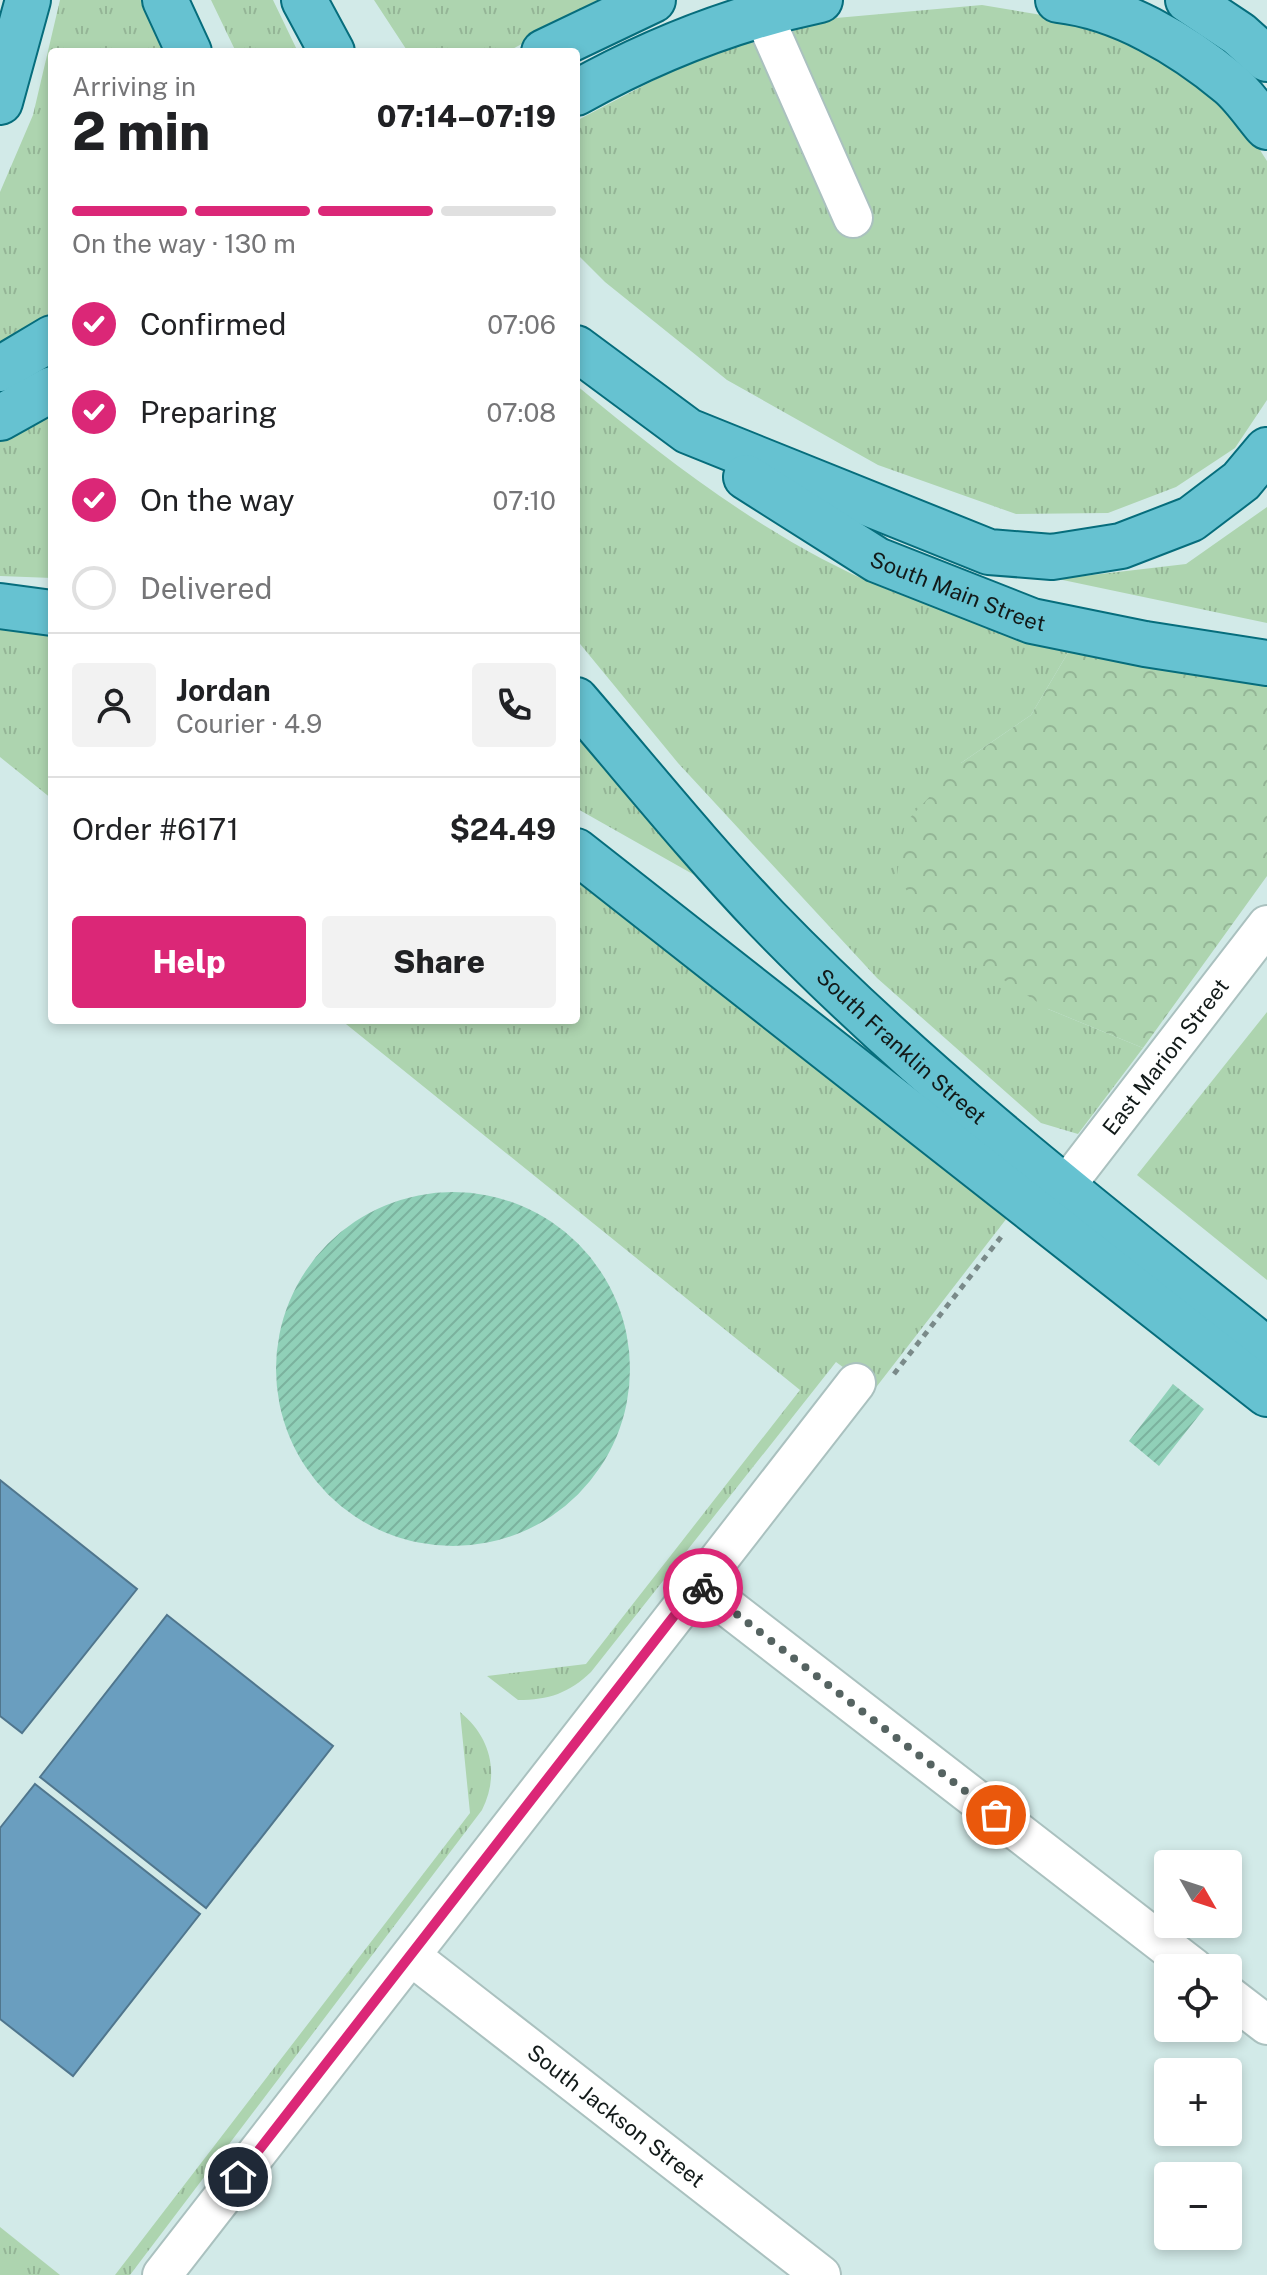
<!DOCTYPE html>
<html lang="en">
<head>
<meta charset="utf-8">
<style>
	body { margin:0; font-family:"Public Sans",sans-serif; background:#f2f2f2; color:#202124; height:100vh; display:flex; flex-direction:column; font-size:30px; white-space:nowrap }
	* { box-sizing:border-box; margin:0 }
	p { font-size:26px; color:#757577 }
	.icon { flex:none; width:44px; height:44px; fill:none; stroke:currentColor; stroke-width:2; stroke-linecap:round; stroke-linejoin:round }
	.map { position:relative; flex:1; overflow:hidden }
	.side { position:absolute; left:48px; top:48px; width:532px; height:976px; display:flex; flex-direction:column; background:#fff; border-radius:8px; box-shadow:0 4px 12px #0003 }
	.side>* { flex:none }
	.needle { width:52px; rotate:129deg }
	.buttons { position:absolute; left:1154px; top:1850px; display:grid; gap:16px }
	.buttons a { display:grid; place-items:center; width:88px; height:88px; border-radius:8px; background:#fff; box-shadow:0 4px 12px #0003; font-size:40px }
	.pin { position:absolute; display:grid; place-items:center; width:68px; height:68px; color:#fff; margin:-34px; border:4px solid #fff; border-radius:50%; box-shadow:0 2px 8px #0007 }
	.courier { position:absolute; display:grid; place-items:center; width:80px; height:80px; margin:-40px; border:6px solid #db2777; border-radius:50%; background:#fff; color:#222; box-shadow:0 2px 10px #0007 }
	.overview em { font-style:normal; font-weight:800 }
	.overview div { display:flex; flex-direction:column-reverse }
	.overview { display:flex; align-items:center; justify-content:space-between; height:136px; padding:0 24px }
	h1 { font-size:52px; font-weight:800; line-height:60px }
	.bar { display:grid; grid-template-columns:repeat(4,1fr); gap:12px 8px; align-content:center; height:96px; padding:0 24px }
	.bar i { height:10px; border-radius:6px; background:#e0e0e0 }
	.bar .selected { background:#db2777 }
	.bar p { grid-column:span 4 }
	.line { display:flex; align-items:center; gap:20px; padding:0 24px; border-top:2px solid #e0e0e0 }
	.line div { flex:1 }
	.round { display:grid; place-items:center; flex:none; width:84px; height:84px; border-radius:8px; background:#f2f2f2 }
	ol { padding:0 24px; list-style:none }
	li { display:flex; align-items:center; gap:24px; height:88px }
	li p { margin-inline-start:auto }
	li .icon { padding:8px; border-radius:50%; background:#db2777; color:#fff; stroke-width:4 }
	li:last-child { color:#757577 }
	li i { width:44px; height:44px; border:4px solid #e0e0e0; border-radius:50% }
	.action { display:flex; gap:16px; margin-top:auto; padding:16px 24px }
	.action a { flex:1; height:92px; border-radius:8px; background:#db2777; color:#fff; font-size:32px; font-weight:800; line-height:92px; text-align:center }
	.action a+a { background:#f2f2f2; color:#202124 }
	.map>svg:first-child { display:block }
	.grass { fill:url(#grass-tufts) }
	.forest { fill:url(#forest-crowns) }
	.water { fill:#6a9ebf; stroke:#50768d; stroke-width:2 }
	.building { fill:url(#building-hatch) }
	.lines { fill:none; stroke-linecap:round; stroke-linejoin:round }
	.minor-casing { stroke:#aac1bf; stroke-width:42 }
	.major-casing { stroke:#066d7c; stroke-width:48 }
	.path { stroke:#7a8a89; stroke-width:5; stroke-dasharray:6 6; stroke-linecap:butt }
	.minor { stroke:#fff; stroke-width:38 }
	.major { stroke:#66c2d1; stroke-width:44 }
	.done { stroke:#556361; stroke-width:8; stroke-dasharray:0 14.4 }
	.route { stroke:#db2777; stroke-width:10 }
	.labels { text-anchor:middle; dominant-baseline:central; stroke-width:6; stroke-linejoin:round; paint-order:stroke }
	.street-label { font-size:22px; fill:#121a19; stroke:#d2eae8 }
</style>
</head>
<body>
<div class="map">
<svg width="1267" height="2275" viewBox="0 0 1267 2275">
	<defs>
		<pattern id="grass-tufts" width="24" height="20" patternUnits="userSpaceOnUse" patternTransform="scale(2)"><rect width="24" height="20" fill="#add4af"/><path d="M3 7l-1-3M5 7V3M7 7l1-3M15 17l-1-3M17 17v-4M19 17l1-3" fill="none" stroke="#94b596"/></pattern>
		<pattern id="forest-crowns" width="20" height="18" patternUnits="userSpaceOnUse" patternTransform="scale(2)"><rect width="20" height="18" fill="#add4af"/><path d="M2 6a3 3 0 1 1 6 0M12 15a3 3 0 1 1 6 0" fill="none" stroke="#94b596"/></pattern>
		<pattern id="building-hatch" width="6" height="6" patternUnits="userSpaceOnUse" patternTransform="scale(2)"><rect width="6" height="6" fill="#90d0b8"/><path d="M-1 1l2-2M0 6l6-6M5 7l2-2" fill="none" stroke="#7bb29e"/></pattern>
	</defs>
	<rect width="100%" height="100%" fill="#d2eae8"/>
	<path class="grass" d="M 60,0 L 148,0 L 169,52 L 52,52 L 52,312 L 0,343 L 0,192 L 33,115 Z
		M 211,0 L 273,0 L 298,52 L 236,52 Z
		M 374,0 L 602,0 L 507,52 L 408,52 Z
		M 982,5 L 1120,28 L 1227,99 L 1267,161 L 1267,400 L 1235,448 L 1176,487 L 1108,513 L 1016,514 L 878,465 L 727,380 L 605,282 L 576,253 L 576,121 L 698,57 L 836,18 Z
		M 576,385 C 670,463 771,541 884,588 C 944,613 1008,630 1069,651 L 1031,715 L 961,763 L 1048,1009 L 1143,1048 L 1078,1134 L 1041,1123 L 877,978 L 678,763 L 576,639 Z
		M 52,407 L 52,578 L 0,576 L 0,436 Z
		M 1267,507 L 1267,623 L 1058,579 L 1186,564 Z
		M 0,625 L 52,627 L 52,799 L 0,757 Z
		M 576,726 L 712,885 L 576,808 Z
		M 576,871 L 1007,1218 L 874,1390 L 836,1362 L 591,1672 C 569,1693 549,1700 518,1700 L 487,1676 L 586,1664 L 800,1390 L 341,1020 L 576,1020 Z
		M 1267,1012 L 1267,1280 L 1137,1175 Z
		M 460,1712 C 491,1737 500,1774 482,1810 L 130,2275 L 115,2275 L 470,1813 Z
		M 0,2227 L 60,2275 L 0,2275 Z"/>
	<path class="forest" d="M 1069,651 L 1267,686 L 1267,876 L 1143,1048 L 1048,1009 L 934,934 L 897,875 L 905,823 L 961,763 L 1031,715 Z"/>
	<path class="water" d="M 0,1480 L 137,1589 L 22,1733 L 0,1716 Z
		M 167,1615 L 333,1746 L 206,1908 L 40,1777 Z
		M 35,1784 L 200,1914 L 73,2076 L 0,2019 L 0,1828 Z"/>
	<path class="building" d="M276 1369a177 177 0 1 1 354 0a177 177 0 1 1-354 0Z
		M 1173,1384 L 1204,1409 L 1159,1466 L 1129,1441 Z"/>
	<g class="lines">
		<g class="minor-casing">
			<g id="minor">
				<path d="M 762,12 L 853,218"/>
				<path id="s1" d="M 1064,1188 L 1267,925"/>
				<path d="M 699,1585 L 1194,1968"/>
				<path id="s2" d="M 411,1956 L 821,2275"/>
				<path d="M 1228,1995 L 1267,2025"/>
				<path d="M 162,2275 L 856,1383"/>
			</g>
		</g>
		<g class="major-casing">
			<g id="major">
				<path d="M 165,0 L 189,52"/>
				<path d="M 304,0 L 332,52"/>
				<path d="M 1058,0 C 1120,7 1182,44 1230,84 C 1244,96 1255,113 1267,127"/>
				<path d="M 1188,0 L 1239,34 L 1267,59"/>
				<path d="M 544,52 L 653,0"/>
				<path d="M 576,93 C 653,50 734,18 820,0"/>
				<path d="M 0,102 L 28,0"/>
				<path d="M 576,348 L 688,431 L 989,552 L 1052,557 L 1121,546 L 1191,519 L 1241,481 L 1267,450"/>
				<path d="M 0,369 L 52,338"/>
				<path d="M 0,418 L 52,389"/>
				<path id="s3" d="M 746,477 L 877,560 L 1032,621 L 1145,644 L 1267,663"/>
				<path d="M 0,606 L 52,613"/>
				<path id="s4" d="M 576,700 C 639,773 700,849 767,919 C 920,1077 1095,1213 1267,1350"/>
				<path d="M 576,851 L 1267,1394"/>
			</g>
		</g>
		<path class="path" d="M 894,1374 L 1001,1237"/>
		<use href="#minor" class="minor"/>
		<use href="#major" class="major"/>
	</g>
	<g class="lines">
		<path class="done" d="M 703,1588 L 996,1815"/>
		<path class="route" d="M 238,2177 L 681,1607 L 699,1585 L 703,1588"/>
	</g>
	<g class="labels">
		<g class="street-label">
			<text stroke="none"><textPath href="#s3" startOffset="242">South Main Street</textPath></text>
			<text stroke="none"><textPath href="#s4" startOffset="476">South Franklin Street</textPath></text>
			<text stroke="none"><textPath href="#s1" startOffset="166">East Marion Street</textPath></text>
			<text stroke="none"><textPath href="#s2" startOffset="260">South Jackson Street</textPath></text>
		</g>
	</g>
</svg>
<div class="buttons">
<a><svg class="needle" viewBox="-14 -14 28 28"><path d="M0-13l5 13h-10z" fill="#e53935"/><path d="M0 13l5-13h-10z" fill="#757577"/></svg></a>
<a><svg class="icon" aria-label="locate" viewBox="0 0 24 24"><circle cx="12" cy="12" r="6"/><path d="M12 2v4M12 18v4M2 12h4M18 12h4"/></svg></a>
<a>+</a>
<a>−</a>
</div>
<div class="pin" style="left:996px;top:1815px;background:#ea580c"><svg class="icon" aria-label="bag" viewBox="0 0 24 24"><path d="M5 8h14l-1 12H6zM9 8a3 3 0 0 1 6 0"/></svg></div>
<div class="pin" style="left:238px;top:2177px;background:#1f2937"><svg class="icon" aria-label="home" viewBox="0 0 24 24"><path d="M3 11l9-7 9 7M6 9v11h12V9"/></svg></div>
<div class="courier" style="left:703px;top:1588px"><svg class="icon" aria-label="bike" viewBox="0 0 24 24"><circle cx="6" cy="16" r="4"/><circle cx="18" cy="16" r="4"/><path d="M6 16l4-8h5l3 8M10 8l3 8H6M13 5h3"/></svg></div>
<section class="side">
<div class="overview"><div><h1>2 min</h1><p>Arriving in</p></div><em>07:14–07:19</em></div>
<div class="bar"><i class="selected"></i><i class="selected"></i><i class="selected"></i><i></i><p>On the way · 130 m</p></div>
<ol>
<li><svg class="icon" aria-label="check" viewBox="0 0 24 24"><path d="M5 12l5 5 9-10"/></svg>Confirmed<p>07:06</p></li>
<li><svg class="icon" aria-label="check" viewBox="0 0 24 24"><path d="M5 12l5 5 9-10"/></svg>Preparing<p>07:08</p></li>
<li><svg class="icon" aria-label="check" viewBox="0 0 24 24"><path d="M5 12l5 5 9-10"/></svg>On the way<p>07:10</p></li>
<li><i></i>Delivered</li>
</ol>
<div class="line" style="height:144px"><a class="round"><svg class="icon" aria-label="person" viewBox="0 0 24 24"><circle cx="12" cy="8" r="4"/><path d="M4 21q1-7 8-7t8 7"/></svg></a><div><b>Jordan</b><p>Courier · 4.9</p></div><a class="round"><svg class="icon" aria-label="phone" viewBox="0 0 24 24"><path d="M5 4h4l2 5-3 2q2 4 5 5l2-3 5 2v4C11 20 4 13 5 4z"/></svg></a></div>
<div class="line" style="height:104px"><div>Order #6171</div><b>$24.49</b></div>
<div class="action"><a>Help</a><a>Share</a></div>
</section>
</div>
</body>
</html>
